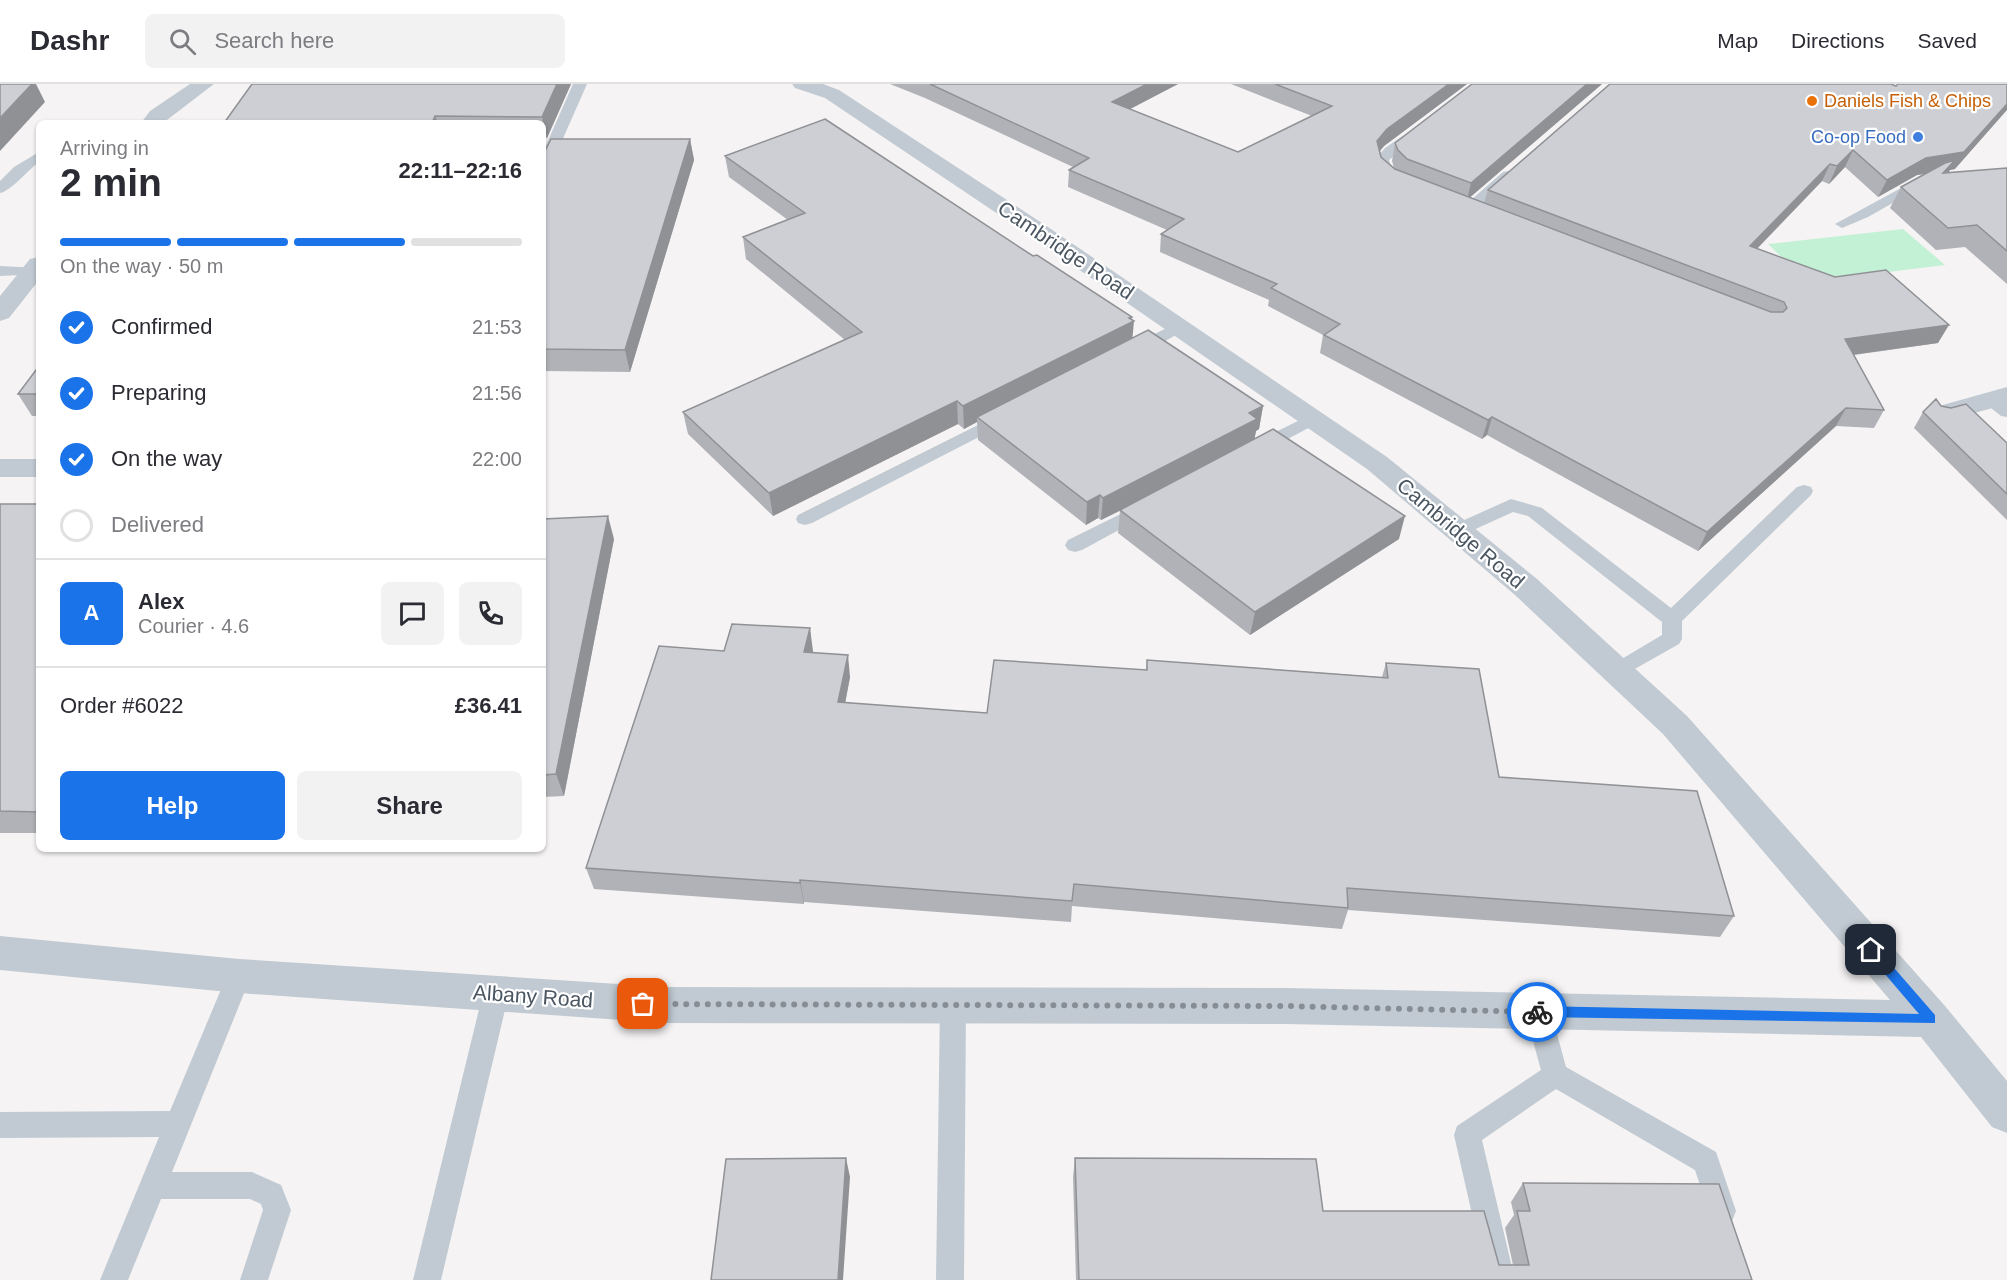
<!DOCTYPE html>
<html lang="en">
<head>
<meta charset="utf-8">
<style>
	body { margin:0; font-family:Arial,sans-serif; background:#f2f2f3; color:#2b2b33; height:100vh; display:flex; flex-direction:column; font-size:22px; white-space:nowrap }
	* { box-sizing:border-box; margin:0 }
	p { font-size:20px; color:#7c7c81 }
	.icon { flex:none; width:33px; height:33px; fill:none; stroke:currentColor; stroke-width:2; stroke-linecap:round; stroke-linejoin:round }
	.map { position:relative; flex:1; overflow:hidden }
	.side { position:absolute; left:36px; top:36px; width:510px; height:732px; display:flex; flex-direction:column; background:#fff; border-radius:9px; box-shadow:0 2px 4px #0004 }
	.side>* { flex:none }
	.pin { position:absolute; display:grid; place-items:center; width:51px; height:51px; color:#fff; margin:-26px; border-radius:12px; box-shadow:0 3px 9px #0006 }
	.courier { position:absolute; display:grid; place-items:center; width:60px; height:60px; margin:-30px; border:4px solid #1a73e8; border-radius:50%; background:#fff; color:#222; box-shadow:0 2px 8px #0007 }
	.head em { font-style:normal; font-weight:600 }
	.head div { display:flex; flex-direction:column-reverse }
	.head { display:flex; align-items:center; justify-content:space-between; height:102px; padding:0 24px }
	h1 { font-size:39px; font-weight:600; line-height:45px }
	.bar { display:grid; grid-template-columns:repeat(4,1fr); gap:9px 6px; align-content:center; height:72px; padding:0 24px }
	.bar i { height:8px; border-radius:4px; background:#e1e1e2 }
	.bar .selected { background:#1a73e8 }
	.bar p { grid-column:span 4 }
	.line { display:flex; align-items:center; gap:15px; padding:0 24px; border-top:2px solid #e1e1e2 }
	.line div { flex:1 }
	.round { display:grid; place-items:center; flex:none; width:63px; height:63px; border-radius:9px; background:#f2f2f3 }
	ol { padding:0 24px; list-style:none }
	li { display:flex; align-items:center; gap:18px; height:66px }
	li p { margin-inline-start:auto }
	li .icon { padding:6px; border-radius:50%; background:#1a73e8; color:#fff; stroke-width:4 }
	li:last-child { color:#7c7c81 }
	li i { width:33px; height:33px; border:3px solid #e1e1e2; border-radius:50% }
	.button { display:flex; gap:12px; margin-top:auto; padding:12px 24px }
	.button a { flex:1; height:69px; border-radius:9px; background:#1a73e8; color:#fff; font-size:24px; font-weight:600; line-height:69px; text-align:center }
	.button a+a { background:#f2f2f3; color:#2b2b33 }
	header { display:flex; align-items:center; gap:36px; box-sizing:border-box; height:84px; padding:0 30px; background:#fff; border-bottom:2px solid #e1e1e2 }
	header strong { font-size:28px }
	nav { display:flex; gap:33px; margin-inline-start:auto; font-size:21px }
	.search { width:420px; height:54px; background:#f2f2f3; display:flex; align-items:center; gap:15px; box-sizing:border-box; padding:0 21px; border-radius:9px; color:#7c7c81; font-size:22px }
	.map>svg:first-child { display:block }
	.green { fill:#c3f1d5 }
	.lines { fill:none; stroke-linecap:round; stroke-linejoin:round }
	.lane { fill:#c1cad2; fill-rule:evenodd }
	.street { fill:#c1cad2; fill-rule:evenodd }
	.wall { fill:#b0b2b7 }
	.shaded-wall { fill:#909195 }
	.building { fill:#cdcfd5; stroke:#909195; stroke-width:1.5 }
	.route { fill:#1a73e8 }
	.done { stroke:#868d94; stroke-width:6; stroke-dasharray:0 10.8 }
	.food-dot { fill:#e8710a; stroke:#fff; stroke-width:2 }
	.shop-dot { fill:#3f7fe0; stroke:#fff; stroke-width:2 }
	.labels { text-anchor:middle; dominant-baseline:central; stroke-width:4.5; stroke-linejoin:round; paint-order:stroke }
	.far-food-label { font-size:18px; fill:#c56008; stroke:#fff; text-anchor:start }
	.far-shop-label { font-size:18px; fill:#366cbe; stroke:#fff; text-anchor:end }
	.street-label { font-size:21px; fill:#4a5661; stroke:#fff }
</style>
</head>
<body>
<header>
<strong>Dashr</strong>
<div class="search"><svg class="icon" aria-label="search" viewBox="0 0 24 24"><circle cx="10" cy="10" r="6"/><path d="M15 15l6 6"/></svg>Search here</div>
<nav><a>Map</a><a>Directions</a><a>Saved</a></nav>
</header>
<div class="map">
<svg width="2007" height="1196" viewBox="0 0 2007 1196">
	<rect width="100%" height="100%" fill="#f5f3f3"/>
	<path class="green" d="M 1903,145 L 1945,181 L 1807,198 L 1768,160 Z"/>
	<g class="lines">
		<path class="lane" d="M 573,0 L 587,0 L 550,84 L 543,88 L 543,68 Z
			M 1416,43 L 1421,44 L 1423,47 L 1421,50 L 1389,76 L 1392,85 L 1403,96 L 1401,99 C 1386,102 1378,89 1375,76 L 1385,64 Z
			M 39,68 L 39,78 C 28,86 11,107 0,109 L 0,97 L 14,83 Z
			M 1508,87 L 1513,88 L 1515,91 L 1513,94 L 1479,124 L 1490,130 L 1488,133 C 1480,135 1467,132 1462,125 L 1464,122 L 1503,88 Z
			M 1923,92 L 1930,96 L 1928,99 L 1868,133 L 1842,144 L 1835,140 Z
			M 0,182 L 39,184 L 39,190 L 0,192 Z
			M 1179,238 L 1187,243 L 1185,246 L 1140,271 L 1128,271 L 1126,267 L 1128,263 Z
			M 1990,311 L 2007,320 L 2007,333 L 2001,332 L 1981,316 L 1984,312 Z
			M 1002,329 L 1008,330 L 1011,334 L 1008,338 L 812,439 L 805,441 L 798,439 L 796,435 L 798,431 Z
			M 1312,330 L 1318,331 L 1321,335 L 1318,339 L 1263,368 L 1251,368 L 1248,364 L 1251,360 Z
			M 1804,401 L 1811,403 L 1813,407 L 1811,411 L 1682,537 L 1682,555 L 1679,560 L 1617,595 L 1610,592 L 1607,587 L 1610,582 L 1662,551 L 1662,538 L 1528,432 L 1513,428 L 1458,453 L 1451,452 L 1448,447 L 1451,442 L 1511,415 L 1542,424 L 1671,524 L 1797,403 Z
			M 1145,418 L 1152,420 L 1154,424 L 1152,428 L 1082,466 L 1075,468 L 1068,466 L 1065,461 L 1068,456 Z
			M 239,881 L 248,884 L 251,892 L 172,1088 L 252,1088 L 281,1101 L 291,1126 L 268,1196 L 240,1196 L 263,1126 L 261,1120 L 250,1115 L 161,1115 L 128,1196 L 100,1196 L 159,1053 L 0,1054 L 0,1028 L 170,1027 L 230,884 Z
			M 496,898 L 505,901 L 509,909 L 441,1196 L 413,1196 L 483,909 L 487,901 Z
			M 953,910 L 962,913 L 966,921 L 964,1196 L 936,1196 L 940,921 L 944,913 Z
			M 1538,917 L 1547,920 L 1551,928 L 1566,983 L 1716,1068 L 1736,1127 L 1732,1137 L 1722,1141 L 1712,1137 L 1695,1086 L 1556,1005 L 1482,1056 L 1515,1196 L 1487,1196 L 1454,1051 L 1457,1042 L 1541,986 L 1525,928 L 1529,920 Z"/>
		<path class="street" d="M 190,0 L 214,0 L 163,39 L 141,39 L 150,27 Z
			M 792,0 L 823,0 L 839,6 L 1045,141 L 1387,373 L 1537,495 L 1687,632 L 1945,922 L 2007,997 L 2007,1049 L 1992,1043 L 1921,953 L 1286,940 L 664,939 L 239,909 L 0,886 L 0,852 L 239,875 L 664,903 L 1286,904 L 1890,916 L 1663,650 L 1515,511 L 1367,385 L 1029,151 L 825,14 L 795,4 Z
			M 39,173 L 39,196 L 9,234 L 0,237 L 0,212 L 30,175 Z
			M 2007,303 L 2007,320 L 1942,338 L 1932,336 L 1928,330 L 1932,324 Z
			M 0,375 L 39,375 L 39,393 L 0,393 Z"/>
	</g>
	<path class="wall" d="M 571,0 L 547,54 L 543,54 L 543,39 L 224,39 Z
		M 890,0 L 1178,0 L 1130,25 L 1238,68 L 1312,32 L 1231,0 L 1467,0 L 1384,62 L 1380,67 L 1381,73 L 1394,84 L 1392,77 L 1395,59 L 1472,0 L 1602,0 L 1470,113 L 1484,119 L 1488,106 L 1610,0 L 1955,85 L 1950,86 L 1948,89 L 2007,84 L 2007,200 L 1965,163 L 1936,166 L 1890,124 L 1901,103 L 1924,90 L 1917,91 L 1878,113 L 1845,83 L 1829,100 L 1822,97 L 1757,165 L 1938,259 L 1854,271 L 1884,326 L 1874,344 L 1836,342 L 1698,467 L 1487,351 L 1482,355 L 1320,269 L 1323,251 L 1268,222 L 1269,216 L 1160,168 L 1161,150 L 1167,146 L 1068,103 L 1069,86 L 1073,83 L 925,14 Z
		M 690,55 L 694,76 L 630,288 L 543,287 L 543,66 Z
		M 725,72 L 1033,172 L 1132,236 L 1132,254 L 1263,322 L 1259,345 L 1256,347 L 1254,355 L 1399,455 L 1250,551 L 1118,449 L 1120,427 L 1101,436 L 1098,434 L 1086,441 L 978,356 L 977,338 L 964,345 L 958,340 L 773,432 L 688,350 L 683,328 L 845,256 L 746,175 L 743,153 L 788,136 L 729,93 Z
		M 39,282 L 39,332 L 32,332 L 18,310 Z
		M 1941,322 L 2007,359 L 2007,436 L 1914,344 L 1923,328 Z
		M 0,420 L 39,420 L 39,749 L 0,749 Z
		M 543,435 L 614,455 L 564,712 L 543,713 Z
		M 810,544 L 812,569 L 850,593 L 845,619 L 987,629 L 1146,586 L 1147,576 L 1382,593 L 1386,579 L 1499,693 L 1734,832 L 1720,853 L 1348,826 L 1342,845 L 1072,822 L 1071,838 L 804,818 L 804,820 L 594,805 L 586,784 L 724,567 Z
		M 232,765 L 308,765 L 307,766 Z
		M 1075,1074 L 1323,1127 L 1499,1181 L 1513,1181 L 1505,1144 L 1514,1131 L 1511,1118 L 1523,1099 L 1752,1196 L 1076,1196 L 1073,1093 Z"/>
	<path class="shaded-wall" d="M 32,0 L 36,0 L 45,18 L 0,67 L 0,34 Z
		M 557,0 L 571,0 L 547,54 L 542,33 Z
		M 1147,0 L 1178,0 L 1111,35 L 1112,18 Z
		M 1449,0 L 1467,0 L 1384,62 L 1373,75 L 1377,57 L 1387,45 Z
		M 1587,0 L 1602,0 L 1467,116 L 1471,99 Z
		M 2007,20 L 2007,26 L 1955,85 L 1950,86 L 1943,98 L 1943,89 L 1945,87 L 1917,91 L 1878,113 L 1887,96 Z
		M 435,32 L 438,39 L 432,39 Z
		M 690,55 L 694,76 L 630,288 L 625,266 Z
		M 1853,66 L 1845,83 L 1829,100 L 1837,82 Z
		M 1830,80 L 1822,97 L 1742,180 L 1750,162 Z
		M 1132,233 L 1131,238 L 1134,237 L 1132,259 L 977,333 L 977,338 L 964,345 L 963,322 Z
		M 1949,241 L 1938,259 L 1836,273 L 1845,255 Z
		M 957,317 L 958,340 L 773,432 L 769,409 Z
		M 1263,322 L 1259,345 L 1256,347 L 1254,358 L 1101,436 L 1103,414 Z
		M 1846,324 L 1836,342 L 1698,467 L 1707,448 Z
		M 1492,333 L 1487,351 L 1482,355 L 1488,336 Z
		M 1100,411 L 1098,434 L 1086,441 L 1087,418 Z
		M 608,432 L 614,455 L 564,712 L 556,690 Z
		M 1405,432 L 1399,455 L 1250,551 L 1255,528 Z
		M 810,544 L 813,567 L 808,591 L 804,568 Z
		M 848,571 L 850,593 L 841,641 L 838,618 Z
		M 800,796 L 804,818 L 804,820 L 800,799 Z
		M 846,1074 L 850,1093 L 843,1196 L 838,1196 Z"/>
	<path class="building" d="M 0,0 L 32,0 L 0,34 Z
		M 252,0 L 557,0 L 542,33 L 435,32 L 432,39 L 390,39 L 388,38 L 387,39 L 224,39 Z
		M 930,0 L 1147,0 L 1112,18 L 1238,68 L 1332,22 L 1275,0 L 1449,0 L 1387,45 L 1377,57 L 1381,73 L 1395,85 L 1771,228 L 1783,228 L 1787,224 L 1784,218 L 1488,106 L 1610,0 L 1891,0 L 1896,2 L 1898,0 L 2007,0 L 2007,20 L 1964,68 L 1926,74 L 1887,96 L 1853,66 L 1837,82 L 1830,80 L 1750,162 L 1835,193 L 1886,186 L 1949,241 L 1845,255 L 1884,326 L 1846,324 L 1707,448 L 1492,333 L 1488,336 L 1324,251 L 1340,240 L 1271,204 L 1277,200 L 1161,150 L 1184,135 L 1069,86 L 1089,74 Z
		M 1472,0 L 1587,0 L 1471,99 L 1407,75 L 1398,66 L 1395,59 Z
		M 825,35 L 1033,172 L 1037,171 L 1132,233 L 1129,234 L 1134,237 L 963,322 L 957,317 L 769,409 L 683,328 L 862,248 L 743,153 L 805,129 L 725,72 Z
		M 551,55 L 690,55 L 625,266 L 543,265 L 543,66 L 546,65 Z
		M 1955,76 L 1943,89 L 2007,84 L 2007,167 L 1977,141 L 1948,144 L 1901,103 L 1945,79 Z
		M 1148,246 L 1263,322 L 1249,329 L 1257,335 L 1103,414 L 1100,411 L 1087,418 L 977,333 Z
		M 39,282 L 39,310 L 18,310 Z
		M 1936,315 L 1941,322 L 1951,324 L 1966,320 L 2007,359 L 2007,410 L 1923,328 Z
		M 1273,345 L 1405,432 L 1255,528 L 1120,426 Z
		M 0,420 L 39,420 L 39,728 L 0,727 Z
		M 608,432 L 556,690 L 543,691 L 543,435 Z
		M 732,540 L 810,544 L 804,568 L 848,571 L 838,618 L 987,629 L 994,576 L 1147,586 L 1147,576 L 1388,594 L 1386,579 L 1479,585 L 1499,693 L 1697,707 L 1734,832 L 1347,804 L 1348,824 L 1074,800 L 1072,817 L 800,796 L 800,799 L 586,784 L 659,562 L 724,567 Z
		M 846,1074 L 838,1196 L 711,1196 L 726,1075 Z
		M 1075,1074 L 1316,1075 L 1323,1127 L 1484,1127 L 1499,1181 L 1529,1181 L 1517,1127 L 1530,1127 L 1523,1099 L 1719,1100 L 1752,1196 L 1079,1196 Z"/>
	<path class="route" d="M 1871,861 L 1875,862 L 1935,931 L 1935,939 L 1537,933 L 1531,928 L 1537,922 L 1919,930 L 1867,869 L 1867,862 Z"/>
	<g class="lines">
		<path class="done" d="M 643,920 L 1286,922 L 1537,928"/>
	</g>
	<circle class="food-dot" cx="1812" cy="17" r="6"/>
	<circle class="shop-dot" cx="1918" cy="53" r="6"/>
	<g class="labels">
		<g class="far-food-label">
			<text x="1824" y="17">Daniels Fish &amp; Chips</text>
		</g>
		<g class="far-shop-label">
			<text x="1906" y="53">Co-op Food</text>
		</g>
		<g class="street-label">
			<text transform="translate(1066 166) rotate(34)">Cambridge Road</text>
			<text transform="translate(1461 449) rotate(40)">Cambridge Road</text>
			<text transform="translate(533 912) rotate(4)">Albany Road</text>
		</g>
	</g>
</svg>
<div class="pin" style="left:643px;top:920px;background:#ea580c"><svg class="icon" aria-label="bag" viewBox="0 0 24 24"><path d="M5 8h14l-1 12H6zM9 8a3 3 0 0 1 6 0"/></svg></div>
<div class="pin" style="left:1871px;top:866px;background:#1f2937"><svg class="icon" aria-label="home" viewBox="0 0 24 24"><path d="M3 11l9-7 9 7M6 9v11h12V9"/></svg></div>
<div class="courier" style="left:1537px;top:928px"><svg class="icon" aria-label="bike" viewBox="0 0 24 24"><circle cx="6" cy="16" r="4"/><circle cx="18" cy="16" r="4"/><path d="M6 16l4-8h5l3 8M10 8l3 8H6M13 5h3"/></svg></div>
<section class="side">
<div class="head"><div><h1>2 min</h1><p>Arriving in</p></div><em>22:11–22:16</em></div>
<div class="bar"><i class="selected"></i><i class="selected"></i><i class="selected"></i><i></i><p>On the way · 50 m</p></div>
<ol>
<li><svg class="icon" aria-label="check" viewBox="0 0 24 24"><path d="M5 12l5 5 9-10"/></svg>Confirmed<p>21:53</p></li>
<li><svg class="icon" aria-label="check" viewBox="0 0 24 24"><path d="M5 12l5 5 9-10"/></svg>Preparing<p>21:56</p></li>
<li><svg class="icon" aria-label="check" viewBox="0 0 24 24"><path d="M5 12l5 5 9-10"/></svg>On the way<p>22:00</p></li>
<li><i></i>Delivered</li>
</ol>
<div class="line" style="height:108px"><b class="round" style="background:#1a73e8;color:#fff">A</b><div><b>Alex</b><p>Courier · 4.6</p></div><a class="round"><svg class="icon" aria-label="chat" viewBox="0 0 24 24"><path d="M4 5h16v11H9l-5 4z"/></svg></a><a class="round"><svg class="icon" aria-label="phone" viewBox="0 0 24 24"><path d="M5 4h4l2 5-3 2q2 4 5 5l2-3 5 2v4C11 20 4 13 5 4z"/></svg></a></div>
<div class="line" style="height:78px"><div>Order #6022</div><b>£36.41</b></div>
<div class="button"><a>Help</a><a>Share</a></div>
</section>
</div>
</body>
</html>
